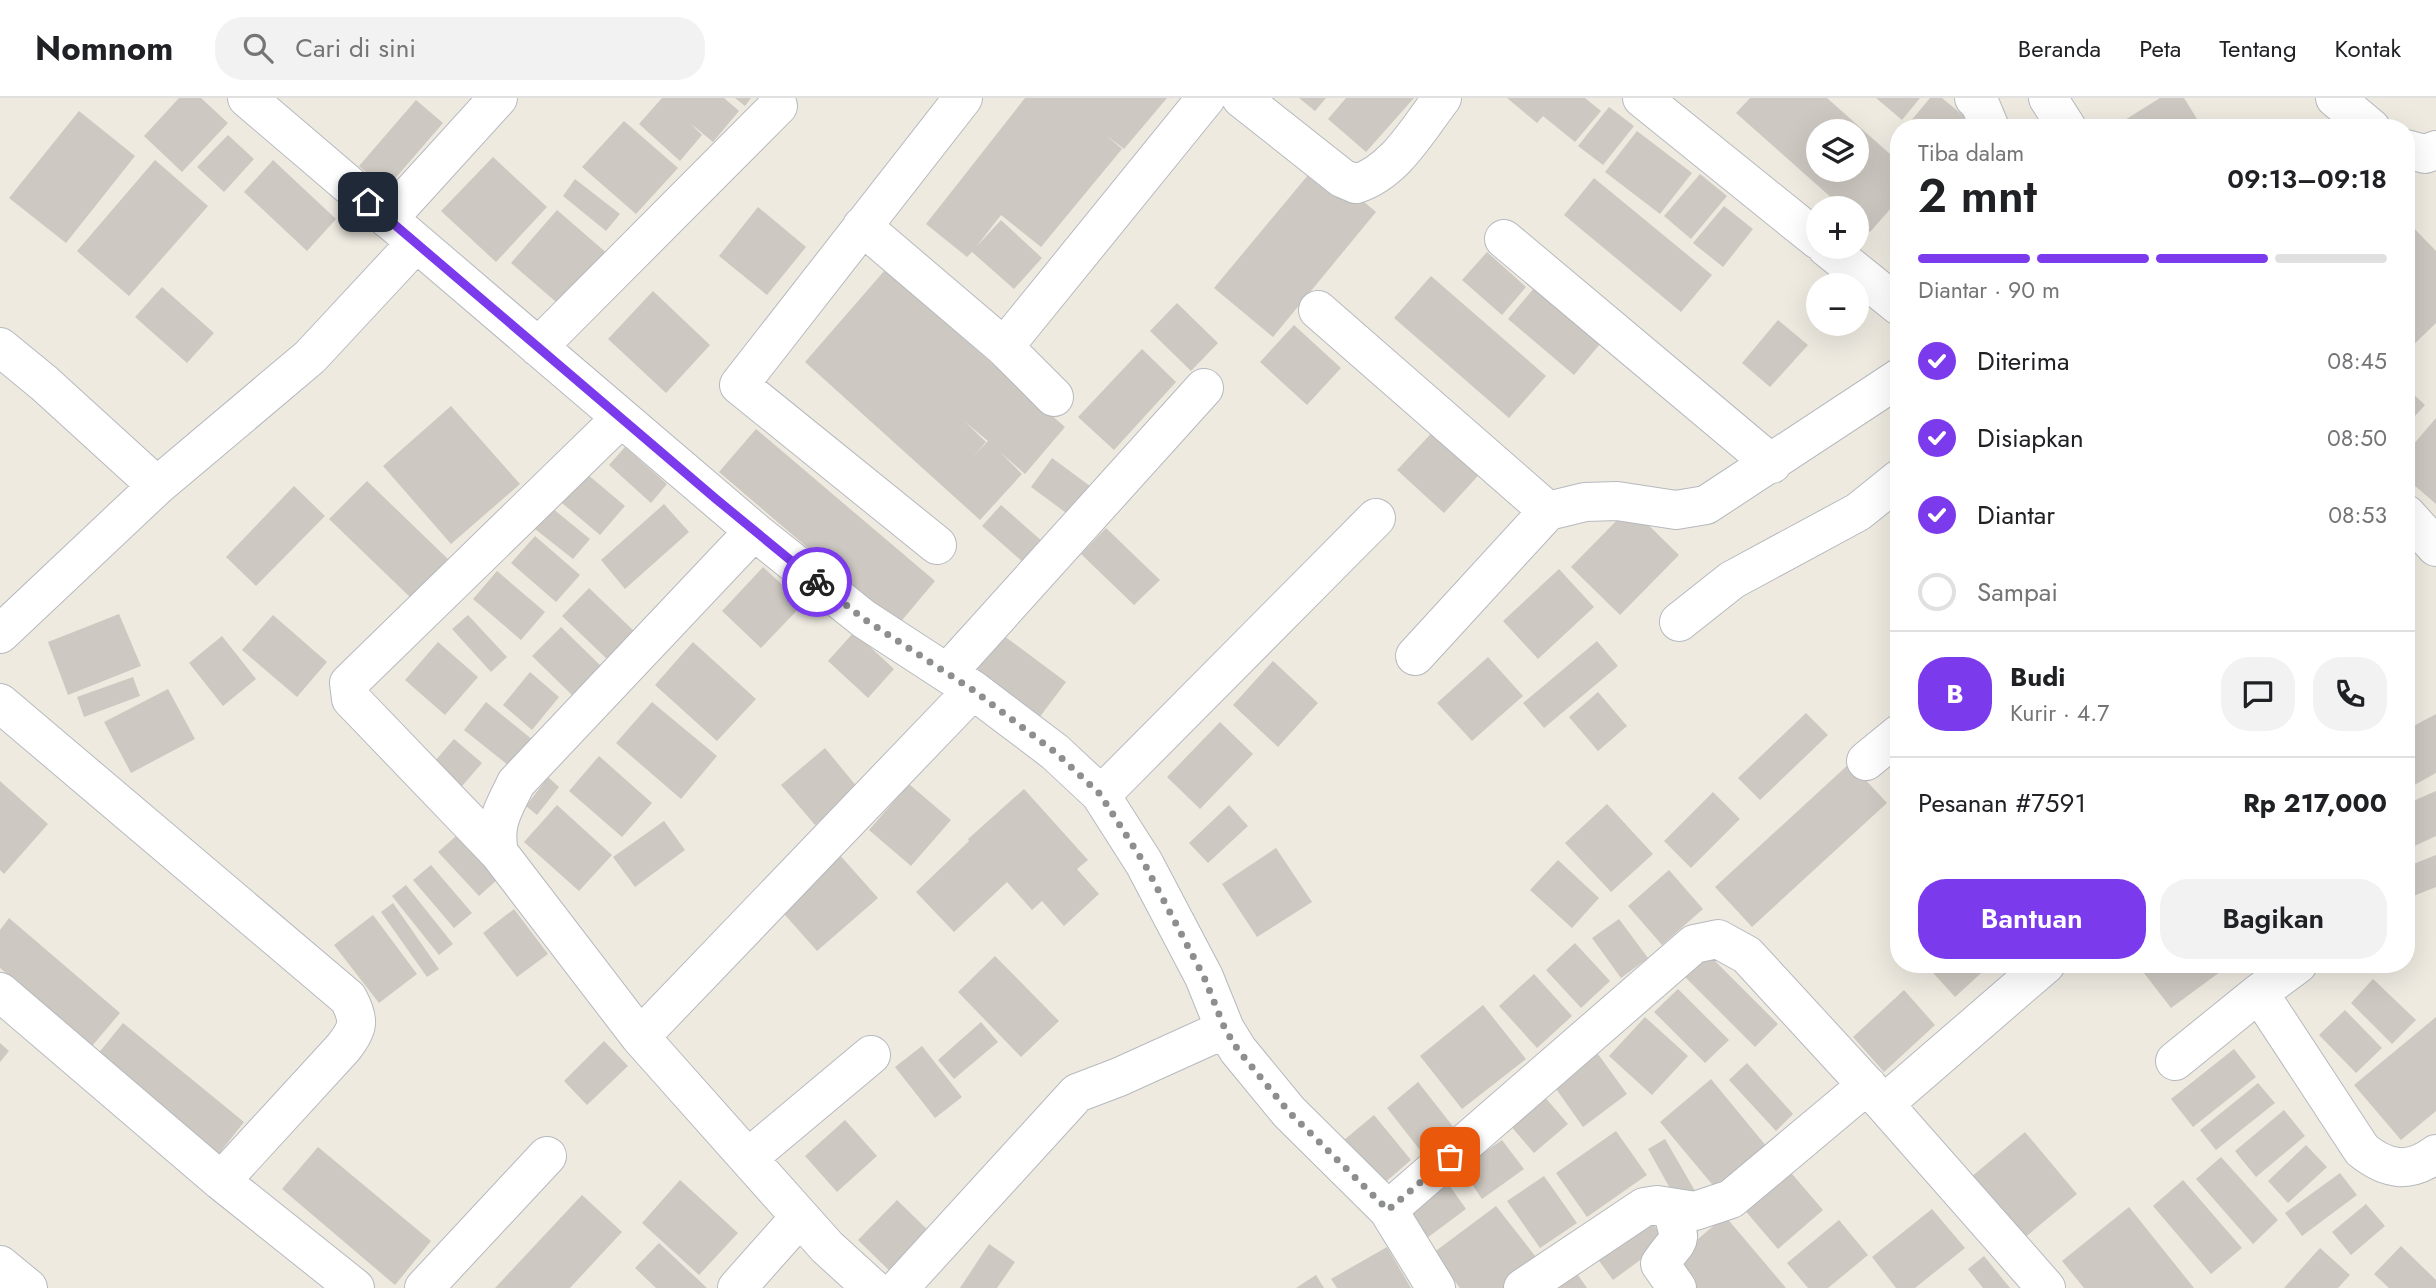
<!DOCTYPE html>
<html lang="id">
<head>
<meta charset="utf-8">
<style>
	body { margin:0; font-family:Jost,sans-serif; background:#f2f2f2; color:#202124; height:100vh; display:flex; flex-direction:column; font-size:26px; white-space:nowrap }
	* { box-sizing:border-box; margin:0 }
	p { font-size:23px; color:#757577 }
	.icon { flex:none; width:38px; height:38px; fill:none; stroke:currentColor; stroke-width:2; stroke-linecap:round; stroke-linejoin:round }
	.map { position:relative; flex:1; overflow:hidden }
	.side { position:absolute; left:1890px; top:21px; width:525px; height:854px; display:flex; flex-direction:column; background:#fff; border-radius:28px; box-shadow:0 7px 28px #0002 }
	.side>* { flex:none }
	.tools { position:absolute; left:1806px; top:21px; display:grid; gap:14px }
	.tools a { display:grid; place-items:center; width:63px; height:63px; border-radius:50%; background:#fff; box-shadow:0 7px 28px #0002; font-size:35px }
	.pin { position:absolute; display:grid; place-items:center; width:60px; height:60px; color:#fff; margin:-30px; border-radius:14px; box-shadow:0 4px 10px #0006 }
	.courier { position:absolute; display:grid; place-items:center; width:70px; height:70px; margin:-35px; border:5px solid #7c3aed; border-radius:50%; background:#fff; color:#222; box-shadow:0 2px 9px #0007 }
	.summary em { font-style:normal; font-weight:600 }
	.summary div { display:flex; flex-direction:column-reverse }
	.summary { display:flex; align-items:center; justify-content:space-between; height:119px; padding:0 28px }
	h1 { font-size:46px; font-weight:600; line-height:52px }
	.bar { display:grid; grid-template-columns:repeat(4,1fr); gap:10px 7px; align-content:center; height:84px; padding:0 28px }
	.bar i { height:9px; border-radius:5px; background:#e0e0e0 }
	.bar .selected { background:#7c3aed }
	.bar p { grid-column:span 4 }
	.line { display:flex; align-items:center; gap:18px; padding:0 28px; border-top:2px solid #e0e0e0 }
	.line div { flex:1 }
	.round { display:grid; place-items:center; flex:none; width:74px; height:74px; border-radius:28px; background:#f2f2f2 }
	ol { padding:0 28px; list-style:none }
	li { display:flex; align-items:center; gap:21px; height:77px }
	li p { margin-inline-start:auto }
	li .icon { padding:7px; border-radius:50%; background:#7c3aed; color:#fff; stroke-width:4 }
	li:last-child { color:#757577 }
	li i { width:38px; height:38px; border:4px solid #e0e0e0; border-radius:50% }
	.button { display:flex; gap:14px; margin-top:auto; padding:14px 28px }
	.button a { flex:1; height:80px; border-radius:28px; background:#7c3aed; color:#fff; font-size:28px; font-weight:600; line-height:80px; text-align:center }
	.button a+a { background:#f2f2f2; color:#202124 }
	header { display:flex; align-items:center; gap:42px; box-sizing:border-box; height:98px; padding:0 35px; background:#fff; border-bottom:2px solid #e0e0e0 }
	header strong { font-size:33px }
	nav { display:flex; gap:38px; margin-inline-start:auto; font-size:24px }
	.search { width:490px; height:63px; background:#f2f2f2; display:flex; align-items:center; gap:18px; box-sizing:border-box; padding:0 24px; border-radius:28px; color:#757577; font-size:26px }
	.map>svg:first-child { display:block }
	.building { fill:#cdc8c1; fill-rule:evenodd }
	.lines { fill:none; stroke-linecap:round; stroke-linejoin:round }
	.minor-casing { stroke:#b6b9be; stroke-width:40 }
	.minor { stroke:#fff; stroke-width:38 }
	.done { stroke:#8d8e8f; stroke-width:7; stroke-dasharray:0 12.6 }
	.route { stroke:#7c3aed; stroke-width:9 }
</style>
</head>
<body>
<header>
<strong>Nomnom</strong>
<div class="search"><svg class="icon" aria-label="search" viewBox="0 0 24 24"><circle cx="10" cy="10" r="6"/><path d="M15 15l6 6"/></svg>Cari di sini</div>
<nav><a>Beranda</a><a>Peta</a><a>Tentang</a><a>Kontak</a></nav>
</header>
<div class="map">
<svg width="2436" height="1190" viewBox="0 0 2436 1190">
	<rect width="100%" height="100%" fill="#eeeae0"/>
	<path class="building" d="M 179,0 L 201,0 L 228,25 L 182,74 L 144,38 Z
		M 662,0 L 724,0 L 739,13 L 713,44 L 690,25 L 702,37 L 680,63 L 639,26 Z
		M 735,0 L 751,0 L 745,8 Z
		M 1025,0 L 1167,0 L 1124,51 L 1106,37 L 1122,51 L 1041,149 L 1001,117 L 976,149 L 1001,122 L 1042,160 L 1014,191 L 972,154 L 967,159 L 926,126 Z
		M 1299,0 L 1326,0 L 1315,13 Z
		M 1346,0 L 1414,0 L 1366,54 L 1328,21 Z
		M 1507,0 L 1585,0 L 1601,13 L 1575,44 L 1543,18 L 1537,25 Z
		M 1750,0 L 1827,0 L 1899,64 L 1899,101 L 1870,134 L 1857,122 L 1857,110 L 1843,110 L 1736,15 ZM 1818,33 L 1857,33 L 1857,72 L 1818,72 Z
		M 1876,0 L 1920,0 L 1902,22 Z
		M 1930,0 L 1942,0 L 1965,19 L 1956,30 L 1905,30 Z
		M 2160,0 L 2184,0 L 2197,21 L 2183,30 L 2123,30 L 2120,25 Z
		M 416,2 L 443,25 L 386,91 L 359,68 Z
		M 1609,9 L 1634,28 L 1603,67 L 1578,48 Z
		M 79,13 L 135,58 L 66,145 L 9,100 Z
		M 624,23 L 678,70 L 636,116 L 582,69 Z
		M 1637,33 L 1692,75 L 1660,116 L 1605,74 Z
		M 228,37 L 254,61 L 224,94 L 197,69 Z
		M 493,59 L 547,109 L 496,164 L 441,113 Z
		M 155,62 L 208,108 L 129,198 L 77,153 Z
		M 273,62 L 336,121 L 307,153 L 244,94 Z
		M 1318,65 L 1376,114 L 1273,239 L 1214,190 Z
		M 1700,76 L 1727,98 L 1691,141 L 1664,118 Z
		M 1594,80 L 1712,177 L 1681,214 L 1564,117 Z
		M 575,81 L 620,116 L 606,133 L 563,98 Z
		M 1724,108 L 1753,131 L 1723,169 L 1693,145 Z
		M 758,109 L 806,149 L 767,197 L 719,158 Z
		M 557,112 L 609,157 L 563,210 L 511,165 Z
		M 2406,122 L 2436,153 L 2436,225 L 2406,254 Z
		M 1487,154 L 1526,189 L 1502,217 L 1462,182 Z
		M 885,172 L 1065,329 L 1025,376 L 1000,354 L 1022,376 L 980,422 L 805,264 ZM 964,323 L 988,343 L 972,360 L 986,344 Z
		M 1431,178 L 1546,278 L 1509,320 L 1394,220 Z
		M 162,189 L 214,235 L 187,265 L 135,219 Z
		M 1534,190 L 1600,246 L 1574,277 L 1508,221 Z
		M 653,193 L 710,247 L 666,295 L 608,241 Z
		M 1177,205 L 1218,245 L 1191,273 L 1150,233 Z
		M 1778,222 L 1808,247 L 1770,289 L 1742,265 Z
		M 1294,227 L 1341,270 L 1307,307 L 1260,264 Z
		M 1142,251 L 1176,284 L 1114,352 L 1078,319 Z
		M 2410,293 L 2425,307 L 2406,328 L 2406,298 Z
		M 451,308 L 520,386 L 451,446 L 383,368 Z
		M 2436,320 L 2436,406 L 2406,380 L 2406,355 Z
		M 1440,326 L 1486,369 L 1444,415 L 1397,372 Z
		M 756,331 L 935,483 L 898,527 L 719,374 Z
		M 625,349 L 667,386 L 651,405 L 609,367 Z
		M 1052,360 L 1090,388 L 1069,417 L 1031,389 Z
		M 587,376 L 625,408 L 600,437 L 562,405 Z
		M 367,383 L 450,463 L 412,501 L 329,421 Z
		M 294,388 L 325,418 L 256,488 L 226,459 Z
		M 664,406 L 689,434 L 625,491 L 601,462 Z
		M 1001,407 L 1043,444 L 1025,466 L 982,428 Z
		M 1630,409 L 1679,457 L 1620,517 L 1571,469 Z
		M 552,410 L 590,441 L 573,461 L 535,431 Z
		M 1106,430 L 1160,482 L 1134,507 L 1081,456 Z
		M 535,438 L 580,477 L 556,504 L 511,465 Z
		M 763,469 L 803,506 L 761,550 L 722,513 Z
		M 1559,471 L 1594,509 L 1538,561 L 1503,523 Z
		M 497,473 L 545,514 L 521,542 L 473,501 Z
		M 589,490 L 635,534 L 608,562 L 562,518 Z
		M 119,516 L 141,568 L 68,597 L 48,544 Z
		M 273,517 L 327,564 L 297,599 L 242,552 Z
		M 468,517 L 507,559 L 491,574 L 452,531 Z
		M 561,529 L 602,569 L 573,598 L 532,558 Z
		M 996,532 L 1066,584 L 1039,620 L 969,568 Z
		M 854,534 L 894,571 L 868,600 L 828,563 Z
		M 222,538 L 256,581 L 223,608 L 189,565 Z
		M 1597,543 L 1618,568 L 1544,630 L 1523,605 Z
		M 438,544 L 478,579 L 445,617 L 405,582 Z
		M 693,544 L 756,601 L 717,643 L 655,587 Z
		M 1488,559 L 1523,598 L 1472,643 L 1437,605 Z
		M 1273,563 L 1318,605 L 1278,649 L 1233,607 Z
		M 530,574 L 559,599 L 532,632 L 503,607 Z
		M 133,579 L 140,598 L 84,619 L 77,599 Z
		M 168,591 L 195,641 L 131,675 L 104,624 Z
		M 1598,594 L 1627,628 L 1598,653 L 1569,619 Z
		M 486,604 L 539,647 L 518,675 L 464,632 Z
		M 652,604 L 717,658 L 681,701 L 616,645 Z
		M 1806,615 L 1828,637 L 1760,702 L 1738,680 Z
		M 2436,616 L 2436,675 L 2409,690 L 2406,685 L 2406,632 Z
		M 1220,624 L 1253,656 L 1200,711 L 1167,679 Z
		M 454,641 L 482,665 L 456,695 L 428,671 Z
		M 825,650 L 858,690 L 815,727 L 781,687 Z
		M 599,658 L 652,705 L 622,739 L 569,693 Z
		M 1850,665 L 1887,705 L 1752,829 L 1715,789 Z
		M 548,679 L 559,689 L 537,717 L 526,708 Z
		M 0,683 L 48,726 L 4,776 L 0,772 Z
		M 909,686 L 951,722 L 911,768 L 869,732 Z
		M 1024,691 L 1088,762 L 1077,771 L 1099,796 L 1064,828 L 1042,803 L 1032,812 L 1007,784 L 954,834 L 916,794 L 969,743 L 968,741 Z
		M 2436,693 L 2436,738 L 2406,752 L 2406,706 Z
		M 1713,694 L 1740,721 L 1691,770 L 1664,743 Z
		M 1607,706 L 1653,756 L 1611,794 L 1565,745 Z
		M 557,707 L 612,757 L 579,793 L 524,744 Z
		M 1229,707 L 1248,728 L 1208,765 L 1189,745 Z
		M 664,723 L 685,752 L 635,789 L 613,759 Z
		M 465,730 L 506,774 L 479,798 L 438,754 Z
		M 1276,750 L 1312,804 L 1257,839 L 1222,786 Z
		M 838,755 L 878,800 L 817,853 L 778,809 Z
		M 2436,757 L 2436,789 L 2406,801 L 2406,769 Z
		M 1558,762 L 1599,800 L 1572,830 L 1530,792 Z
		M 431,767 L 472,815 L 454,830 L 413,782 Z
		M 1669,772 L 1703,811 L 1662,847 L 1628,808 Z
		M 406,787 L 453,846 L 439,857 L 392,798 Z
		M 393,805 L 439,871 L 427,879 L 381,814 Z
		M 514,811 L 548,856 L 517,879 L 483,835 Z
		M 373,817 L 417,876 L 379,905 L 334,847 Z
		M 9,820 L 120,915 L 92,948 L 0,870 L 0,832 Z
		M 1619,821 L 1648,860 L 1621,880 L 1592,840 Z
		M 1575,845 L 1610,883 L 1581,910 L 1546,872 Z
		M 1705,853 L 1778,926 L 1755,949 L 1682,876 Z
		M 995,858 L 1059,923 L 1021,959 L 958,894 Z
		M 1925,866 L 1991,866 L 1955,899 Z
		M 2137,866 L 2214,866 L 2220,874 L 2171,910 Z
		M 1534,876 L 1572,918 L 1537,950 L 1499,908 Z
		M 2373,881 L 2416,922 L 2392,946 L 2351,905 Z
		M 1678,891 L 1729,942 L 1705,965 L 1654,914 Z
		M 1904,892 L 1935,927 L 1884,974 L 1853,939 Z
		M 1483,907 L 1526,961 L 1462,1011 L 1420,958 Z
		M 2345,912 L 2382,950 L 2356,975 L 2319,937 Z
		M 1645,919 L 1688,958 L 1652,997 L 1609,958 Z
		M 2436,919 L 2436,1013 L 2401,1042 L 2354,987 Z
		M 981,924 L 998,944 L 954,981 L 938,962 Z
		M 123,925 L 244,1024 L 218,1057 L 97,957 Z
		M 604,943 L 628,968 L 587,1007 L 564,983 Z
		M 0,945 L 9,953 L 0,964 Z
		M 922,948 L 962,999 L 935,1020 L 895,969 Z
		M 2234,951 L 2256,979 L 2193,1029 L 2171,1001 Z
		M 1598,956 L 1627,996 L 1583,1029 L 1554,988 Z
		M 1747,965 L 1793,1016 L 1776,1033 L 1729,982 Z
		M 1711,981 L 1767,1049 L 1716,1091 L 1660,1024 Z
		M 1418,984 L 1455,1031 L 1423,1056 L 1387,1010 Z
		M 2258,985 L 2275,1005 L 2216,1052 L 2200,1032 Z
		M 1543,997 L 1568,1026 L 1534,1055 L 1509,1026 Z
		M 2284,1012 L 2305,1038 L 2256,1079 L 2235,1053 Z
		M 1374,1017 L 1411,1062 L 1382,1087 L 1344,1042 Z
		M 845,1022 L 877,1058 L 837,1094 L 805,1058 Z
		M 1616,1033 L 1647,1077 L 1587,1119 L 1556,1075 Z
		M 2025,1034 L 2077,1096 L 2016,1147 L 1964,1085 Z
		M 1665,1041 L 1698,1098 L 1680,1108 L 1648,1051 Z
		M 1502,1042 L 1524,1071 L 1482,1101 L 1461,1070 Z
		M 2306,1047 L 2327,1069 L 2288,1105 L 2268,1083 Z
		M 318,1049 L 431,1143 L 395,1187 L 282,1091 Z
		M 2221,1059 L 2278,1122 L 2253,1146 L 2196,1081 Z
		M 1787,1070 L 1823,1112 L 1778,1151 L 1742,1109 Z
		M 2340,1075 L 2357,1097 L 2302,1138 L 2285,1115 Z
		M 1544,1078 L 1577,1125 L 1540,1150 L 1507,1103 Z
		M 680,1082 L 738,1135 L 699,1177 L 642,1125 Z
		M 2183,1082 L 2242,1150 L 2211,1176 L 2153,1108 Z
		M 1447,1084 L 1466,1111 L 1427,1140 L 1407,1113 Z
		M 582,1097 L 622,1134 L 570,1190 L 495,1190 Z
		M 897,1102 L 938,1142 L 899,1182 L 858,1142 Z
		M 2366,1106 L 2385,1128 L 2351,1157 L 2332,1134 Z
		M 1496,1108 L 1539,1163 L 1503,1190 L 1460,1190 L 1433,1155 Z
		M 2129,1109 L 2194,1190 L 2084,1190 L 2062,1163 Z
		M 1932,1111 L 1965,1150 L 1915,1190 L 1896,1190 L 1872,1159 Z
		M 1647,1118 L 1666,1143 L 1613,1182 L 1594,1156 Z
		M 1725,1118 L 1786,1190 L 1693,1190 L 1671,1164 Z
		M 1839,1122 L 1868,1157 L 1828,1190 L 1808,1190 L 1787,1165 Z
		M 659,1145 L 707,1190 L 656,1190 L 635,1170 Z
		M 989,1146 L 1015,1164 L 997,1190 L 960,1190 Z
		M 2401,1148 L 2436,1182 L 2436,1190 L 2389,1190 L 2374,1176 Z
		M 1387,1149 L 1411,1190 L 1337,1190 L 1331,1181 Z
		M 2320,1150 L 2350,1177 L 2338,1190 L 2284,1190 Z
		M 1984,1158 L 2010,1190 L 1983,1190 L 1968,1171 Z
		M 1573,1170 L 1587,1190 L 1544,1190 Z
		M 1316,1177 L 1324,1190 L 1296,1190 Z"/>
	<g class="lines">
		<g class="minor-casing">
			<path id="minor" d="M 247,0 L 754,433 L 864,521 L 973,592 L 1055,654 L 1100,696 L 1144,765 L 1204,879 L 1225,931 L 1238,952 L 1289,1014 L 1388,1112 L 1436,1190
				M 1241,0 L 1342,80 L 1356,86 C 1395,74 1418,31 1442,0
				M 1642,0 L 1818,142
				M 1974,0 L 1980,6 L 1990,30
				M 2048,0 L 2067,30
				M 2335,0 L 2371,30
				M 2406,51 L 2425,56 L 2436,52
				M 388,121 L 498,0
				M 862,128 L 1004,249 L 1054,299
				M 1504,141 L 1772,366
				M 1826,149 L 1899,208
				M 1318,212 L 1548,413
				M 0,249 L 44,285 L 157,388
				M 538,249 L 778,8
				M 1004,249 L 1206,0
				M 2406,416 L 2436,449
				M 754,433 L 516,685 C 503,712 493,725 499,755 L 640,939 L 827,1149 L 872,1190
				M 937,447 L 739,287 L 963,0
				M 1679,524 L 1732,482 L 1858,414 L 1899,381
				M 0,536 L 157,388 L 310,259 L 416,145
				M 1415,558 L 1548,413 L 1585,404 L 1617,403 L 1676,412 L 1706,407 L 1899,280
				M 947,575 L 1204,290
				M 0,605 L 348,900 C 360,922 359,930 343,950 L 221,1083
				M 1866,663 L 1899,636
				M 1100,696 L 1111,687 L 1376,420
				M 499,755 L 351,601 L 349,585 L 621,320
				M 2298,866 L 2259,895 L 2362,1052 C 2387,1072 2409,1076 2436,1056
				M 0,894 L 221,1083 L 355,1190
				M 640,939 L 973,592
				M 2175,963 L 2259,895
				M 1884,1006 L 2046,866
				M 748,1060 L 871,957
				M 1672,1111 C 1682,1150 1681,1135 1660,1166 L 1677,1190
				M 1388,1112 L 1694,846 L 1718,841 L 1747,857 L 1884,1006 L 2046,1190
				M 0,1167 L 28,1190
				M 424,1190 L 547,1058
				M 737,1190 L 800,1119
				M 899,1190 L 1077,995 L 1119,979 L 1225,931
				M 1523,1190 L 1644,1109 L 1657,1107 L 1695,1113 L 1731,1101 L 1867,987"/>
		</g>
		<use href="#minor" class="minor"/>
	</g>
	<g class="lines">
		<path class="done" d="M 817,484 L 864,521 L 973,592 L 1055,654 L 1100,696 L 1144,765 L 1204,879 L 1225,931 L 1238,952 L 1289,1014 L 1388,1112 L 1450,1059"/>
		<path class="route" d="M 368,104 L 716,401 L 817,484"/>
	</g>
</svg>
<div class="tools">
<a><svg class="icon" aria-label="layers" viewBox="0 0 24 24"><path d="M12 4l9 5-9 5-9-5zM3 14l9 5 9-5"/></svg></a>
<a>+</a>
<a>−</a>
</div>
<div class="pin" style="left:1450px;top:1059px;background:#ea580c"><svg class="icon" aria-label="bag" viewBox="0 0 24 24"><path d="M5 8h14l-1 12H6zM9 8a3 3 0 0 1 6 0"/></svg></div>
<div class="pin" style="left:368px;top:104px;background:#1f2937"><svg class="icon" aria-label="home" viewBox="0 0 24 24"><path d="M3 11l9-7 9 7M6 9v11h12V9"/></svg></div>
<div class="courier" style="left:817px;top:484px"><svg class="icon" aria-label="bike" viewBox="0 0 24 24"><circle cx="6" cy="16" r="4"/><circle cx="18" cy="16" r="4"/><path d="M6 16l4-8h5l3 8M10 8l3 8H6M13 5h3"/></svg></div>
<section class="side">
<div class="summary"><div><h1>2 mnt</h1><p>Tiba dalam</p></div><em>09:13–09:18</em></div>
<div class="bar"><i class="selected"></i><i class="selected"></i><i class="selected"></i><i></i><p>Diantar · 90 m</p></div>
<ol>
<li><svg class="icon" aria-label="check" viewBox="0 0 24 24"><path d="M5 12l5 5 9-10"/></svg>Diterima<p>08:45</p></li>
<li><svg class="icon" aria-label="check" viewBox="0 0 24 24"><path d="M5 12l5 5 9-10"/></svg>Disiapkan<p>08:50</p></li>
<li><svg class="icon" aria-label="check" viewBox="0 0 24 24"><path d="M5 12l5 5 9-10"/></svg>Diantar<p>08:53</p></li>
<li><i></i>Sampai</li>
</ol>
<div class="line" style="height:126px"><b class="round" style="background:#7c3aed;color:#fff">B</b><div><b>Budi</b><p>Kurir · 4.7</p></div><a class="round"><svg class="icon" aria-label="chat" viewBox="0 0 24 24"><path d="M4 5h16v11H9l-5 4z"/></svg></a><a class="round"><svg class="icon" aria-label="phone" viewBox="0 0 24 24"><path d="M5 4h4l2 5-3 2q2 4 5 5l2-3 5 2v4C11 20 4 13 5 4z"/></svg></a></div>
<div class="line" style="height:91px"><div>Pesanan #7591</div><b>Rp 217,000</b></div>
<div class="button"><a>Bantuan</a><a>Bagikan</a></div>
</section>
</div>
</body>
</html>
